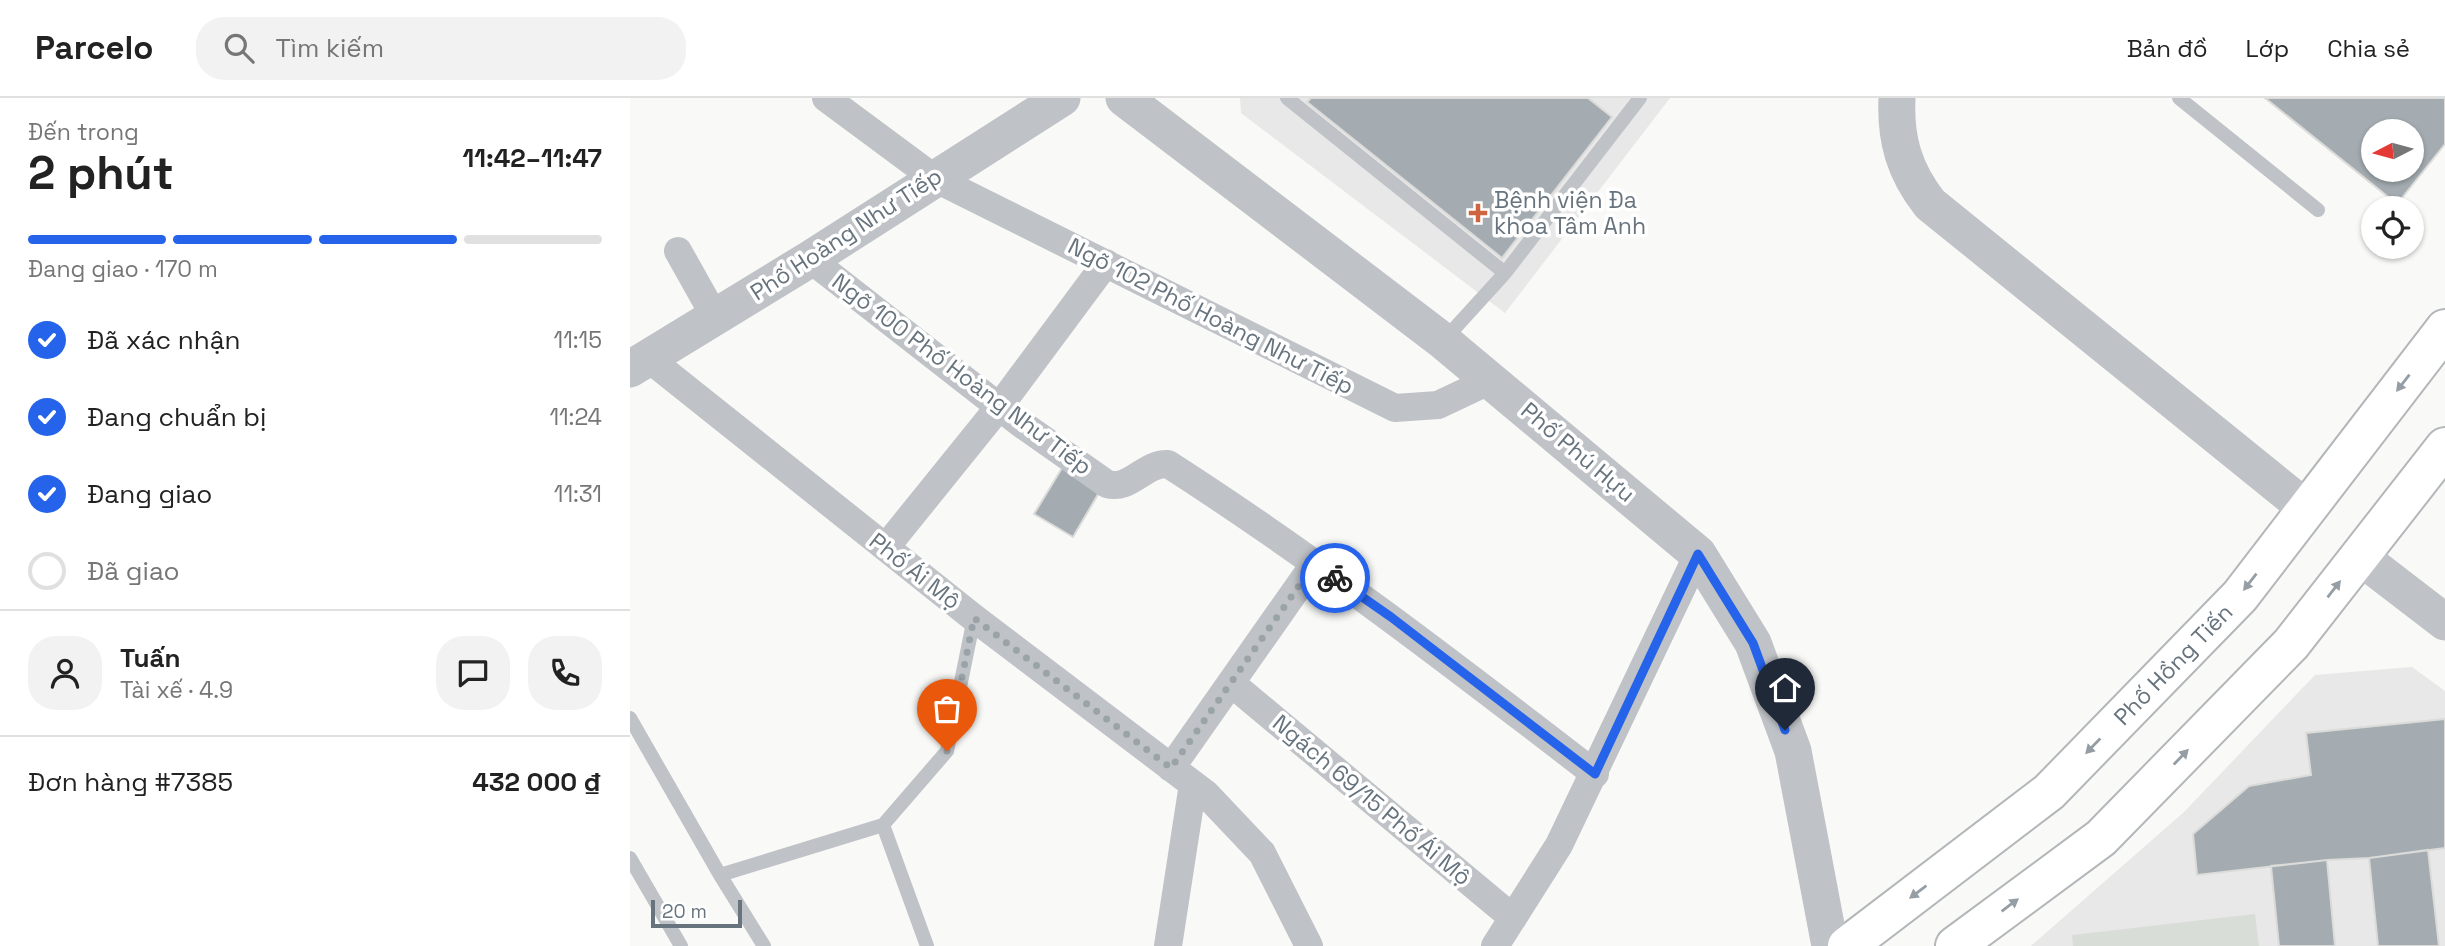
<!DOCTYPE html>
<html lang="vi">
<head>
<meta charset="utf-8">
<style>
	body { margin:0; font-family:"Space Grotesk",sans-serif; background:#f2f2f2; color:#222; height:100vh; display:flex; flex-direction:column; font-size:26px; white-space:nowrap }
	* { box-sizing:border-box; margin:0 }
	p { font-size:23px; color:#767676 }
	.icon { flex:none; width:38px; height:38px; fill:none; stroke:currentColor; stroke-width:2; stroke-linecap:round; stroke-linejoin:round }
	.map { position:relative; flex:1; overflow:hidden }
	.drawer { display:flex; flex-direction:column; background:#fff; width:630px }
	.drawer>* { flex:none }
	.needle { width:46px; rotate:264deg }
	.controls { position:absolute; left:1731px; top:21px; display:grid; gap:14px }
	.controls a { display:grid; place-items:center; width:63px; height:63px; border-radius:50%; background:#fff; box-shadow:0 2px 5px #0004; font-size:35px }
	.scale { position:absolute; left:21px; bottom:18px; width:91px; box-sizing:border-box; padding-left:7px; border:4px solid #67747e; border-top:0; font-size:19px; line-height:24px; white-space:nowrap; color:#67747e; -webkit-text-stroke:5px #fff; paint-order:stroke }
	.pin { position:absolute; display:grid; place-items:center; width:60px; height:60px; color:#fff; margin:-72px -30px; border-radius:50% 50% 50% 0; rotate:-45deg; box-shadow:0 0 7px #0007 }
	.pin .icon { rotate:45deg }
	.courier { position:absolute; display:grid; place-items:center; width:70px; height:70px; margin:-35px; border:5px solid #2563eb; border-radius:50%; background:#fff; color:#222; box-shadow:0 2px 9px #0007 }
	.overview em { font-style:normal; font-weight:800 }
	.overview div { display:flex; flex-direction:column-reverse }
	.overview { display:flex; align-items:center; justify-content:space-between; height:119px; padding:0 28px }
	h1 { font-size:46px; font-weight:800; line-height:52px }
	.bar { display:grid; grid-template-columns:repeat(4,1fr); gap:10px 7px; align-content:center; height:84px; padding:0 28px }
	.bar i { height:9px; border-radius:5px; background:#e0e0e0 }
	.bar .selected { background:#2563eb }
	.bar p { grid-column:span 4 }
	.line { display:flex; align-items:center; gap:18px; padding:0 28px; border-top:2px solid #e0e0e0 }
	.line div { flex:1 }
	.round { display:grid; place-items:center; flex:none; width:74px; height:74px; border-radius:28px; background:#f2f2f2 }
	ol { padding:0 28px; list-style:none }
	li { display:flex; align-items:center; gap:21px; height:77px }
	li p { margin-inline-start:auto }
	li .icon { padding:7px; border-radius:50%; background:#2563eb; color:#fff; stroke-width:4 }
	li:last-child { color:#767676 }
	li i { width:38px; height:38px; border:4px solid #e0e0e0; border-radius:50% }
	header { display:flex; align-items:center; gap:42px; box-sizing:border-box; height:98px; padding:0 35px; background:#fff; border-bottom:2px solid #e0e0e0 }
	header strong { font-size:33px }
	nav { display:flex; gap:38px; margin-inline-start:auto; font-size:24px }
	.search { width:490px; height:63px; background:#f2f2f2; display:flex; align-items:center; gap:18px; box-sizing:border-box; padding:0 24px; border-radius:28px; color:#767676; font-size:26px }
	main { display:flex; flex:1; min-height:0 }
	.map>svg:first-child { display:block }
	.built { fill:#e7e8e7 }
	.green { fill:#d9ddd7 }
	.building { fill:#a4acb1; stroke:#dbdbd9; stroke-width:2; fill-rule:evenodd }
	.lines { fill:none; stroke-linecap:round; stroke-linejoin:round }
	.primary-casing { stroke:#b3b7ba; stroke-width:42 }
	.service { stroke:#bfc2c6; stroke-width:14 }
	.minor { stroke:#bfc2c6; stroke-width:28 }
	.tertiary { stroke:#bfc2c6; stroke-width:37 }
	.primary { stroke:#fff; stroke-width:38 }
	.oneway { fill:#959ea5 }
	.done { stroke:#9aa3a8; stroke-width:7; stroke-dasharray:0 12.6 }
	.route { stroke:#2563eb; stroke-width:9 }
	.poi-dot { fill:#cf6441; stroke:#fff; stroke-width:2.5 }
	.labels { text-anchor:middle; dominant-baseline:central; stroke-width:7; stroke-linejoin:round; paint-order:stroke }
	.poi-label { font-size:23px; fill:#67747e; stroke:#fff; text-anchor:start }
	.street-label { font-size:23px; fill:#67747e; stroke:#fff }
</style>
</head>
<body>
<header>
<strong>Parcelo</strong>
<div class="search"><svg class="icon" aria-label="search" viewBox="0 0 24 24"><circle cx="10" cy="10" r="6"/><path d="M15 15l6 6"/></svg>Tìm kiếm</div>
<nav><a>Bản đồ</a><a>Lớp</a><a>Chia sẻ</a></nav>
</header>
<main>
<section class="drawer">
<div class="overview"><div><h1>2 phút</h1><p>Đến trong</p></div><em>11:42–11:47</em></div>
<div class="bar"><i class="selected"></i><i class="selected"></i><i class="selected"></i><i></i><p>Đang giao · 170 m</p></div>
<ol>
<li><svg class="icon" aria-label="check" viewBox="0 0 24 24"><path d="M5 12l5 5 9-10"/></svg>Đã xác nhận<p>11:15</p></li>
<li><svg class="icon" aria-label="check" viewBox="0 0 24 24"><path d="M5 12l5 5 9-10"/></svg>Đang chuẩn bị<p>11:24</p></li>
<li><svg class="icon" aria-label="check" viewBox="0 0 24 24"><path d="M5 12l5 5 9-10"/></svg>Đang giao<p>11:31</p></li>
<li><i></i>Đã giao</li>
</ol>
<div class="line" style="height:126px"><a class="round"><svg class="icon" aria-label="person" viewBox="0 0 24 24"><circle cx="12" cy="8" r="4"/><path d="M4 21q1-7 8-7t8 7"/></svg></a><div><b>Tuấn</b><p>Tài xế · 4.9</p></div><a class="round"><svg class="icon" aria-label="chat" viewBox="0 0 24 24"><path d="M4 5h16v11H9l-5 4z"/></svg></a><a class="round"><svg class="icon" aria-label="phone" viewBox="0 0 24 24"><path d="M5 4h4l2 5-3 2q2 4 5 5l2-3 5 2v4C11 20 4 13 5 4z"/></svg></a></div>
<div class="line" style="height:91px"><div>Đơn hàng #7385</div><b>432 000 ₫</b></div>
</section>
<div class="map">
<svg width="1815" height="848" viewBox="0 0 1815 848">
	<rect width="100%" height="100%" fill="#f9f9f7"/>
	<path class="built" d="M 610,0 L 1040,0 L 875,215 L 611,15 Z
		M 1782,569 L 1815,593 L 1815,848 L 1401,848 L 1554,714 L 1685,577 Z"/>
	<path class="green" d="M 1625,816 L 1629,848 L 1443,848 L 1442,837 Z"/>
	<path class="building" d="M 681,0 L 958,0 L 982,19 L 872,160 L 677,4 Z
		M 1635,0 L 1815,0 L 1815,46 L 1767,106 ZM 1743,33 L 1782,33 L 1782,72 L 1743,72 Z
		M 432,370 L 470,393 L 443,439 L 404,416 Z
		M 1815,621 L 1815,750 L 1739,760 L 1697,762 L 1567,777 L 1563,736 L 1619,688 L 1681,677 L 1676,635 Z
		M 1798,752 L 1809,848 L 1748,848 L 1739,760 Z
		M 1697,762 L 1705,848 L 1649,848 L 1641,768 Z"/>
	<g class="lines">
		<g class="primary-casing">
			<g id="primary">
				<path id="s1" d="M 1217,848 L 1419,694 L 1610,498 L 1815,231"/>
				<path d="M 1325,848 L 1471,740 L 1661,546 L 1815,349"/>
			</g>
		</g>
		<path class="service" d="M 657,0 L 875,175 L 1010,0
			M 1549,0 L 1688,112
			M 814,242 L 875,175
			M 0,620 L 90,777 L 134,848
			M 253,727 L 297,848
			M 0,760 L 51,848
			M 90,777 L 253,727 L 317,653 L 344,520"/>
		<path class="minor" d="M 196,0 L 304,80 L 765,310 L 808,307 L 861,282
			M 48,153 L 85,219
			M 180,161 L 390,325 L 477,386 C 500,393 514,365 538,366 C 686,461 825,568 965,676
			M 18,260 L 344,520 L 576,696 L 632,755 L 679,848
			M 256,449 L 369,309 L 476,165
			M 601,585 L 883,820
			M 541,670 L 685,465
			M 538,848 L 563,686
			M 865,848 L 929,747 L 1068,456"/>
		<path class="tertiary" d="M 494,0 L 813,243 L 1068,456 L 1123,545 L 1163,653 L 1200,848
			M 1267,0 C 1265,41 1274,73 1300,106 L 1677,411
			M 0,271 L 180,161 L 432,0
			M 1729,458 L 1815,524"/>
		<use href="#primary" class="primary"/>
	</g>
	<defs><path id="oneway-solid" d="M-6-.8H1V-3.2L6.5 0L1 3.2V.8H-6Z" transform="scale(1.75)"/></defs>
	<g class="oneway">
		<use href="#oneway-solid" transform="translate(1773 285) rotate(128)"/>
		<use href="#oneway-solid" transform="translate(1620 484) rotate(128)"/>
		<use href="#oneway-solid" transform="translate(1704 491) rotate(-52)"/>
		<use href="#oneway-solid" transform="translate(1463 648) rotate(134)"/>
		<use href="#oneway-solid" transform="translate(1551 659) rotate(-46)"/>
		<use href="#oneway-solid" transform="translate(1288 794) rotate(143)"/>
		<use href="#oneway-solid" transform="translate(1380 807) rotate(-37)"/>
	</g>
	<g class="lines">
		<path class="done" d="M 317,653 L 344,520 L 541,670 L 685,465 L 705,480"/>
		<path class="route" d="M 705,480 L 761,519 L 965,676 L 1068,456 L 1123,545 L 1155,632"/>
	</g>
	<path class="poi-dot" d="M844.5 104.5h7v7h7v7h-7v7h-7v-7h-7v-7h7z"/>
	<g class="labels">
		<g class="poi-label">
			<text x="864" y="102">Bệnh viện Đa<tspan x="864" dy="26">khoa Tâm Anh</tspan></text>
		</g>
		<g class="street-label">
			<text transform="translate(216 136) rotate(-33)">Phố Hoàng Như Tiếp</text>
			<text transform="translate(581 218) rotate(27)">Ngõ 102 Phố Hoàng Như Tiếp</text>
			<text transform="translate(332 276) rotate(37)">Ngõ 100 Phố Hoàng Như Tiếp</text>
			<text transform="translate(948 354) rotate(40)">Phố Phú Hựu</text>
			<text transform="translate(285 473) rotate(38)">Phố Ái Mộ</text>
			<text stroke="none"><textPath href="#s1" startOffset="432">Phố Hồng Tiến</textPath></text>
			<text transform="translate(742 702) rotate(40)">Ngách 69/15 Phố Ái Mộ</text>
		</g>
	</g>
</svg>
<div class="controls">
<a><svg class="needle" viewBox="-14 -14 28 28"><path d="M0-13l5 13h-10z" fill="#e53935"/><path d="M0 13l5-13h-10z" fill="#767676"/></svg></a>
<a><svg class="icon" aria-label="locate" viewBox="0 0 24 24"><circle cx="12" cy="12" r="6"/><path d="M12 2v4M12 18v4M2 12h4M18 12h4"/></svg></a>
</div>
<div class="scale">20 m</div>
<div class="pin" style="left:317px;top:653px;background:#ea580c"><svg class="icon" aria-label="bag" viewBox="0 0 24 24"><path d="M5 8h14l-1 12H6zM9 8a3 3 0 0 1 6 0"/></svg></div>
<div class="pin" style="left:1155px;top:632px;background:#1f2937"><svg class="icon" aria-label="home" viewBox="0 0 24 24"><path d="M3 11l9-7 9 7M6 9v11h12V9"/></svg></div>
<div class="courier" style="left:705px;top:480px"><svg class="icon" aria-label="bike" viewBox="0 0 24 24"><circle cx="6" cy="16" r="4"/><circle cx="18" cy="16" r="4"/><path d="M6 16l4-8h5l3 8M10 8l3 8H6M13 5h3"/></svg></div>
</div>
</main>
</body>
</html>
